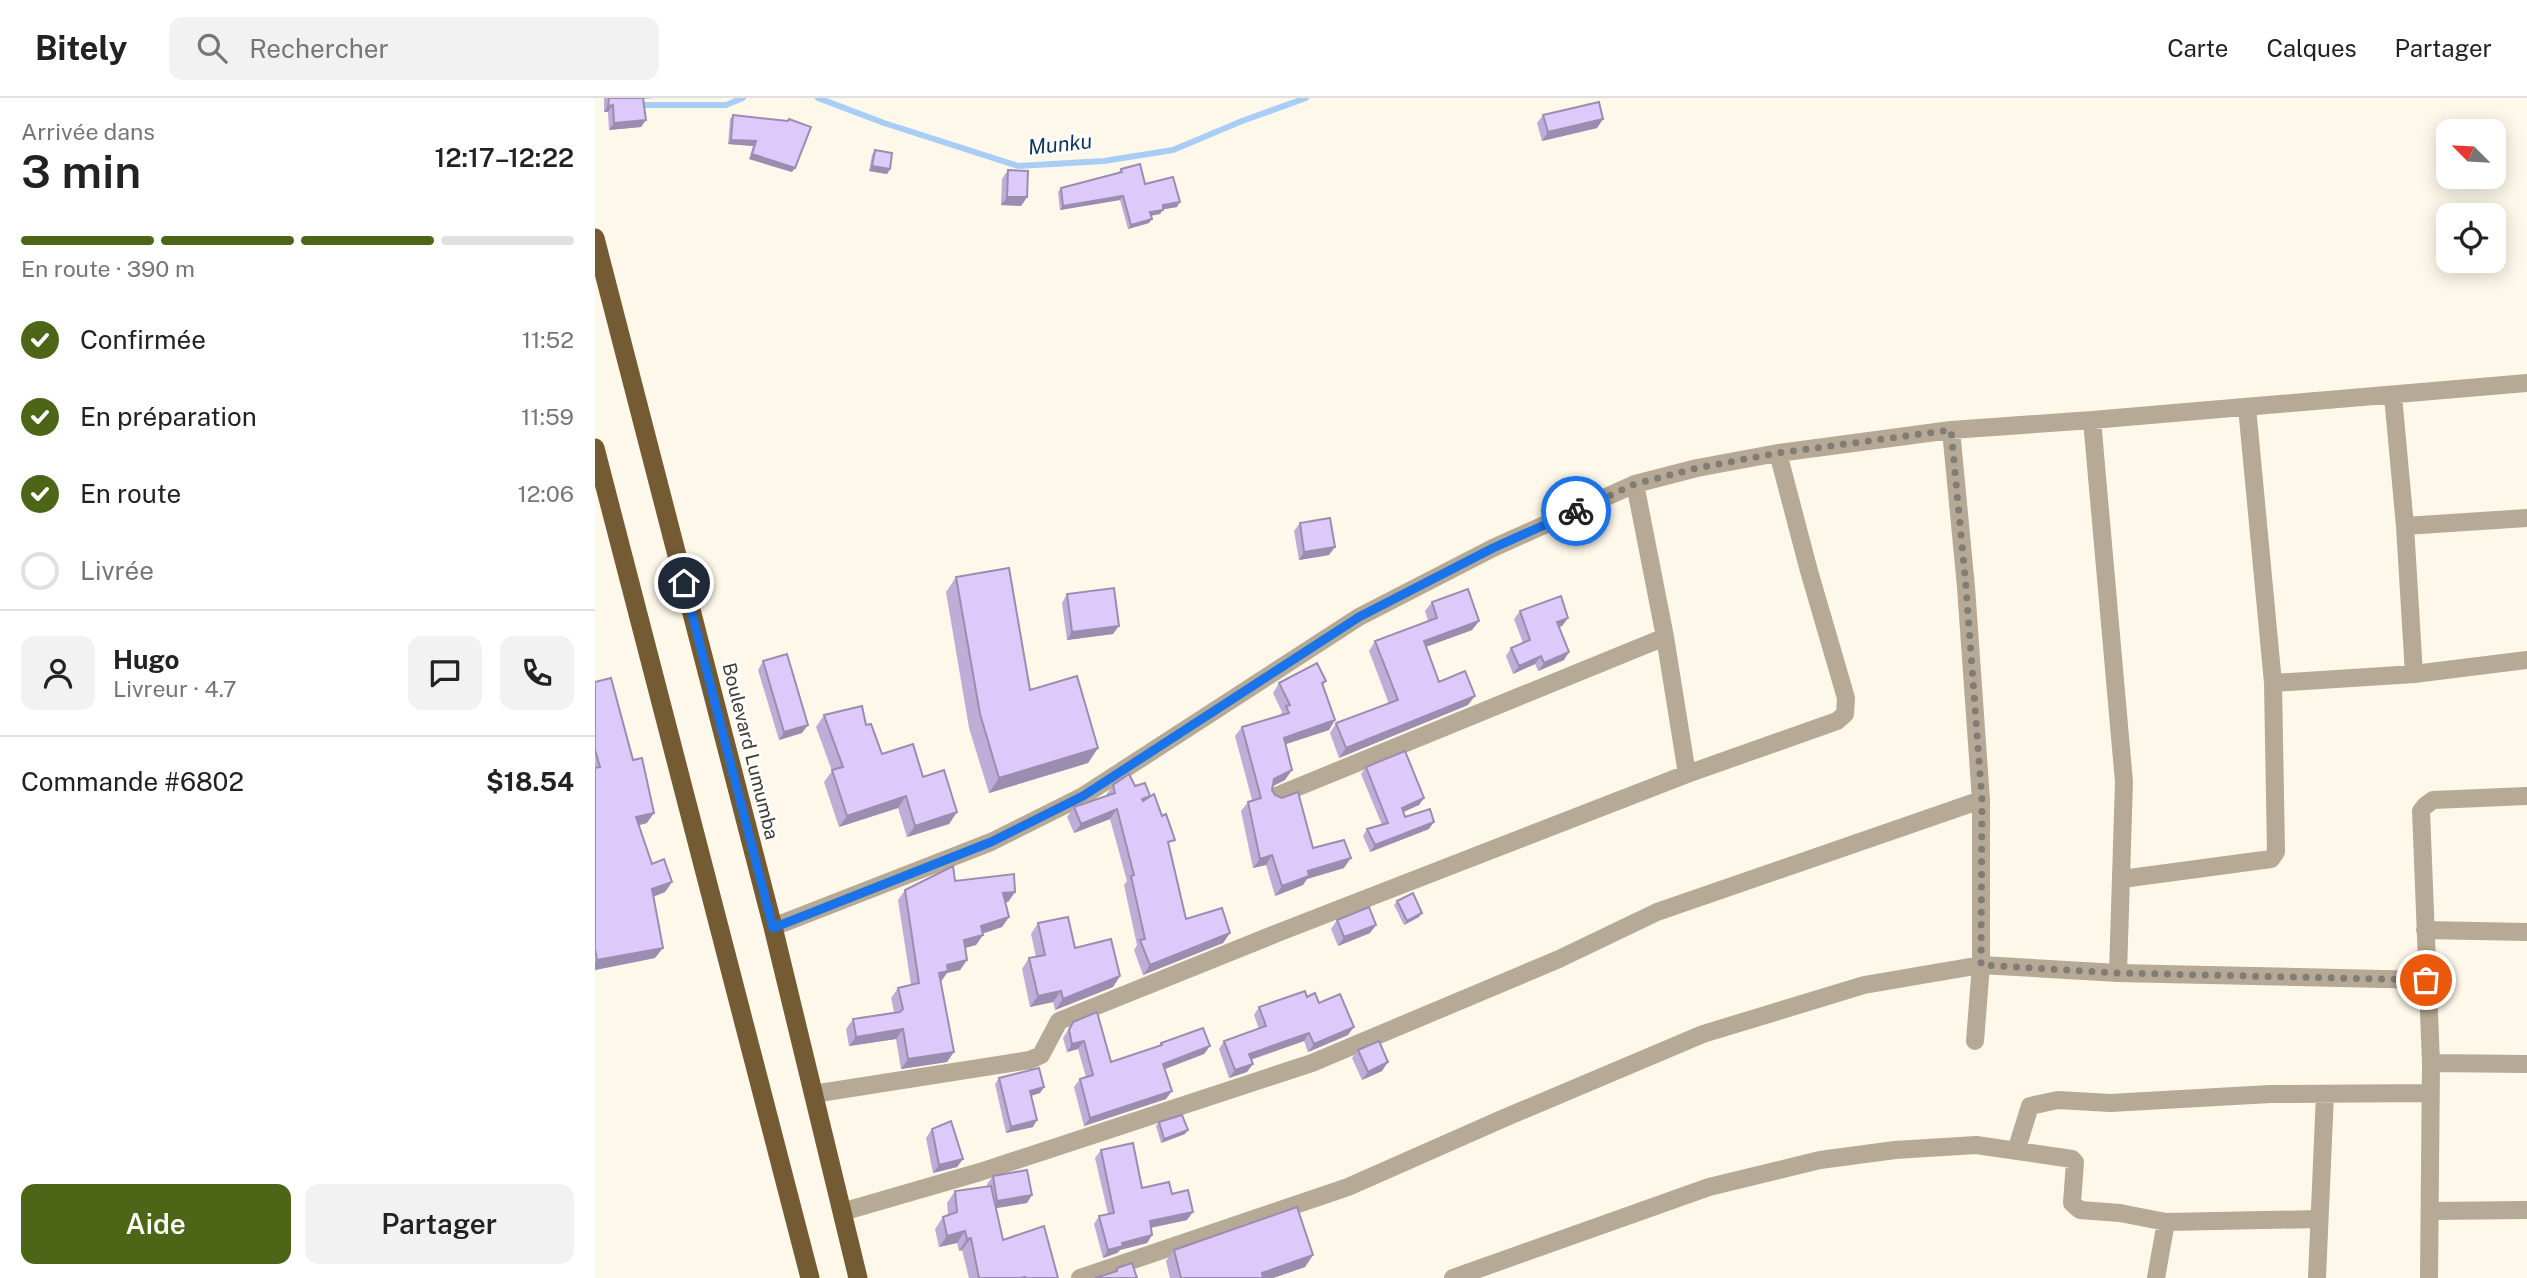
<!DOCTYPE html>
<html lang="fr">
<head>
<meta charset="utf-8">
<style>
	body { margin:0; font-family:"Public Sans",sans-serif; background:#f2f2f2; color:#222; height:100vh; display:flex; flex-direction:column; font-size:26px; white-space:nowrap }
	* { box-sizing:border-box; margin:0 }
	p { font-size:23px; color:#767676 }
	.icon { flex:none; width:38px; height:38px; fill:none; stroke:currentColor; stroke-width:2; stroke-linecap:round; stroke-linejoin:round }
	.map { position:relative; flex:1; overflow:hidden }
	.panel { display:flex; flex-direction:column; background:#fff; width:595px }
	.panel>* { flex:none }
	.needle { width:46px; rotate:294deg }
	.fabs { position:absolute; left:1841px; top:21px; display:grid; gap:14px }
	.fabs a { display:grid; place-items:center; width:70px; height:70px; border-radius:14px; background:#fff; box-shadow:0 4px 18px #0003; font-size:35px }
	.pin { position:absolute; display:grid; place-items:center; width:60px; height:60px; color:#fff; margin:-30px; border:4px solid #fff; border-radius:50%; box-shadow:0 2px 7px #0007 }
	.courier { position:absolute; display:grid; place-items:center; width:70px; height:70px; margin:-35px; border:5px solid #1a73e8; border-radius:50%; background:#fff; color:#222; box-shadow:0 2px 9px #0007 }
	.overview em { font-style:normal; font-weight:600 }
	.overview div { display:flex; flex-direction:column-reverse }
	.overview { display:flex; align-items:center; justify-content:space-between; height:119px; padding:0 21px }
	h1 { font-size:46px; font-weight:600; line-height:52px }
	.bar { display:grid; grid-template-columns:repeat(4,1fr); gap:10px 7px; align-content:center; height:84px; padding:0 21px }
	.bar i { height:9px; border-radius:5px; background:#e0e0e0 }
	.bar .selected { background:#4c6516 }
	.bar p { grid-column:span 4 }
	.line { display:flex; align-items:center; gap:18px; padding:0 21px; border-top:2px solid #e0e0e0 }
	.line div { flex:1 }
	.round { display:grid; place-items:center; flex:none; width:74px; height:74px; border-radius:14px; background:#f2f2f2 }
	ol { padding:0 21px; list-style:none }
	li { display:flex; align-items:center; gap:21px; height:77px }
	li p { margin-inline-start:auto }
	li .icon { padding:7px; border-radius:50%; background:#4c6516; color:#fff; stroke-width:4 }
	li:last-child { color:#767676 }
	li i { width:38px; height:38px; border:4px solid #e0e0e0; border-radius:50% }
	.action { display:flex; gap:14px; margin-top:auto; padding:14px 21px }
	.action a { flex:1; height:80px; border-radius:14px; background:#4c6516; color:#fff; font-size:28px; font-weight:600; line-height:80px; text-align:center }
	.action a+a { background:#f2f2f2; color:#222 }
	header { display:flex; align-items:center; gap:42px; box-sizing:border-box; height:98px; padding:0 35px; background:#fff; border-bottom:2px solid #e0e0e0 }
	header strong { font-size:33px }
	nav { display:flex; gap:38px; margin-inline-start:auto; font-size:24px }
	.search { width:490px; height:63px; background:#f2f2f2; display:flex; align-items:center; gap:18px; box-sizing:border-box; padding:0 24px; border-radius:14px; color:#767676; font-size:26px }
	main { display:flex; flex:1; min-height:0 }
	.map>svg:first-child { display:block }
	.lines { fill:none; stroke-linecap:round; stroke-linejoin:round }
	.stream { stroke:#a8cef6; stroke-width:6 }
	.minor { stroke:#b6a995; stroke-width:18 }
	.trunk { stroke:#755b34; stroke-width:19 }
	.wall { fill:#beadd7 }
	.shaded-wall { fill:#9b8daf }
	.building { fill:#ddc9fa; stroke:#9b8daf; stroke-width:2 }
	.done { stroke:#817d74; stroke-width:7; stroke-dasharray:0 12.6 }
	.route { stroke:#1a73e8; stroke-width:9 }
	.labels { text-anchor:middle; dominant-baseline:central; stroke-width:5; stroke-linejoin:round; paint-order:stroke }
	.street-label { font-size:19px; fill:#3e3b34; stroke:#fff }
	.water-label { font-size:21px; font-style:italic; fill:#0f375d; stroke:#fff }
</style>
</head>
<body>
<header>
<strong>Bitely</strong>
<div class="search"><svg class="icon" aria-label="search" viewBox="0 0 24 24"><circle cx="10" cy="10" r="6"/><path d="M15 15l6 6"/></svg>Rechercher</div>
<nav><a>Carte</a><a>Calques</a><a>Partager</a></nav>
</header>
<main>
<section class="panel">
<div class="overview"><div><h1>3 min</h1><p>Arrivée dans</p></div><em>12:17–12:22</em></div>
<div class="bar"><i class="selected"></i><i class="selected"></i><i class="selected"></i><i></i><p>En route · 390 m</p></div>
<ol>
<li><svg class="icon" aria-label="check" viewBox="0 0 24 24"><path d="M5 12l5 5 9-10"/></svg>Confirmée<p>11:52</p></li>
<li><svg class="icon" aria-label="check" viewBox="0 0 24 24"><path d="M5 12l5 5 9-10"/></svg>En préparation<p>11:59</p></li>
<li><svg class="icon" aria-label="check" viewBox="0 0 24 24"><path d="M5 12l5 5 9-10"/></svg>En route<p>12:06</p></li>
<li><i></i>Livrée</li>
</ol>
<div class="line" style="height:126px"><a class="round"><svg class="icon" aria-label="person" viewBox="0 0 24 24"><circle cx="12" cy="8" r="4"/><path d="M4 21q1-7 8-7t8 7"/></svg></a><div><b>Hugo</b><p>Livreur · 4.7</p></div><a class="round"><svg class="icon" aria-label="chat" viewBox="0 0 24 24"><path d="M4 5h16v11H9l-5 4z"/></svg></a><a class="round"><svg class="icon" aria-label="phone" viewBox="0 0 24 24"><path d="M5 4h4l2 5-3 2q2 4 5 5l2-3 5 2v4C11 20 4 13 5 4z"/></svg></a></div>
<div class="line" style="height:91px"><div>Commande #6802</div><b>$18.54</b></div>
<div class="action"><a>Aide</a><a>Partager</a></div>
</section>
<div class="map">
<svg width="1932" height="1180" viewBox="0 0 1932 1180">
	<rect width="100%" height="100%" fill="#fef8ea"/>
	<g class="lines">
		<path class="stream" d="M 35,0 L 49,7 L 131,7 L 148,0
			M 223,0 L 289,25 L 423,68 L 509,63 L 578,52 L 647,23 L 711,0"/>
		<path class="minor" d="M 1798,298 L 1810,428 L 1819,576
			M 1356,332 L 1371,489 L 1386,702 L 1386,867 L 1380,943
			M 1040,386 L 1070,539 L 1092,676
			M 1810,428 L 1932,420
			M 1678,585 L 1819,576 L 1932,562
			M 681,698 L 1070,539
			M 1527,781 L 1676,761 L 1681,754 L 1678,585 L 1652,309
			M 178,829 L 396,744 L 488,698 L 764,519 L 898,450 L 1040,386 L 1102,370 L 1183,355 L 1356,332 L 1497,322 L 1932,285
			M 1830,832 L 1932,834
			M 1523,875 L 1831,882
			M 1836,965 L 1932,966
			M 218,996 L 435,962 L 446,957 L 464,923 L 685,834 L 1092,676 L 1242,623 L 1250,616 L 1251,600 L 1214,473 L 1183,355
			M 1421,1053 L 1435,1008 L 1463,1002 L 1515,1005 L 1675,996 L 1835,995
			M 1836,1113 L 1932,1112
			M 247,1114 L 385,1074 L 717,965 L 964,861 L 1062,814 L 1386,702
			M 485,1180 L 753,1089 L 907,1021 L 1108,936 L 1269,887 L 1386,867 L 1523,875 L 1529,684 L 1497,322
			M 858,1180 L 1114,1089 L 1225,1062 L 1300,1052 L 1381,1047 L 1477,1061 L 1480,1064 L 1477,1105 L 1485,1112 L 1525,1115 L 1571,1124 L 1724,1121
			M 1561,1180 L 1571,1124
			M 1722,1180 L 1730,996
			M 1834,1180 L 1836,965 L 1826,713 L 1830,708 L 1838,702 L 1932,698"/>
		<path class="trunk" d="M 0,140 L 178,829 L 263,1180
			M 0,350 L 215,1180"/>
	</g>
	<path class="wall" d="M 9,0 L 60,0 L 48,1 L 46,29 L 14,32 L 13,14 L 9,14 Z
		M 138,17 L 197,74 L 154,61 L 158,48 L 133,46 L 135,21 Z
		M 948,17 L 1008,21 L 1002,30 L 947,43 L 942,25 Z
		M 280,52 L 295,71 L 292,76 L 274,73 L 277,57 Z
		M 526,71 L 550,86 L 582,109 L 568,111 L 565,116 L 556,118 L 554,125 L 533,131 L 525,102 L 465,112 L 463,94 L 466,90 L 523,75 Z
		M 413,72 L 432,99 L 426,108 L 406,107 L 407,81 Z
		M 705,425 L 734,457 L 704,462 L 699,433 Z
		M 361,479 L 435,592 L 503,650 L 493,665 L 394,695 L 374,630 L 351,494 Z
		M 472,496 L 518,536 L 472,542 L 467,505 Z
		M 837,504 L 884,523 L 877,532 L 831,549 L 844,584 L 873,607 L 744,660 L 735,635 L 741,625 L 794,606 L 774,553 L 780,543 L 833,523 L 830,513 Z
		M 925,513 L 973,520 L 967,528 L 964,529 L 969,562 L 943,573 L 940,566 L 918,576 L 911,558 L 916,550 L 928,545 L 919,521 Z
		M 168,563 L 207,635 L 184,642 L 163,572 Z
		M 731,583 L 728,587 L 740,622 L 734,632 L 691,646 L 690,682 L 678,688 L 677,692 L 718,750 L 749,770 L 712,781 L 708,787 L 680,798 L 671,767 L 658,770 L 646,713 L 653,704 L 657,702 L 640,638 L 647,629 L 685,618 L 687,614 L 678,595 L 684,585 Z
		M 0,584 L 52,725 L 44,727 L 57,766 L 77,784 L 70,794 L 58,799 L 60,860 L 0,872 Z
		M 229,617 L 271,627 L 287,656 L 328,679 L 362,714 L 354,726 L 312,739 L 303,710 L 244,729 L 229,684 L 237,673 L 221,629 Z
		M 771,669 L 829,700 L 824,707 L 808,714 L 810,719 L 834,731 L 775,754 L 768,738 L 772,731 L 787,727 L 766,676 Z
		M 518,687 L 540,688 L 553,700 L 575,750 L 591,821 L 635,835 L 628,845 L 548,877 L 539,852 L 542,847 L 529,787 L 532,783 L 515,721 L 479,735 L 472,719 L 479,709 L 511,698 L 511,697 Z
		M 360,783 L 420,794 L 413,804 L 410,804 L 414,819 L 407,829 L 387,836 L 388,837 L 381,847 L 370,850 L 372,862 L 365,872 L 352,875 L 346,884 L 352,964 L 306,971 L 301,941 L 254,948 L 251,931 L 258,921 L 299,914 L 296,900 L 303,890 L 316,887 L 303,802 L 310,792 Z
		M 802,803 L 824,819 L 809,827 L 799,807 Z
		M 742,822 L 781,827 L 775,835 L 743,848 L 736,831 Z
		M 443,825 L 480,850 L 525,878 L 518,889 L 460,912 L 458,904 L 435,909 L 427,871 L 434,860 L 441,859 L 436,836 Z
		M 712,899 L 724,905 L 753,937 L 713,954 L 709,943 L 656,962 L 652,974 L 634,980 L 624,951 L 629,943 L 664,931 L 659,917 L 664,909 Z
		M 478,924 L 516,964 L 564,948 L 566,945 L 615,948 L 609,956 L 570,971 L 571,1001 L 489,1028 L 479,989 L 485,981 L 491,979 L 483,951 L 472,954 L 468,940 Z
		M 763,952 L 787,973 L 767,982 L 757,960 Z
		M 404,980 L 449,989 L 445,995 L 436,998 L 438,1029 L 411,1035 L 400,986 Z
		M 564,1024 L 590,1036 L 566,1045 L 561,1028 Z
		M 337,1031 L 368,1061 L 362,1069 L 338,1075 L 331,1040 Z
		M 506,1052 L 547,1090 L 577,1096 L 592,1122 L 556,1130 L 557,1137 L 552,1145 L 525,1152 L 522,1155 L 508,1160 L 499,1126 L 504,1118 L 513,1116 L 500,1060 Z
		M 398,1078 L 432,1105 L 401,1110 L 408,1142 L 463,1180 L 374,1180 L 367,1152 L 364,1153 L 362,1145 L 344,1149 L 340,1131 L 348,1119 L 353,1117 L 352,1105 L 360,1093 L 392,1089 L 392,1086 Z
		M 579,1152 L 718,1157 L 710,1169 L 678,1180 L 575,1180 L 571,1163 Z"/>
	<path class="shaded-wall" d="M 18,7 L 13,14 L 9,14 L 13,8 Z
		M 1008,21 L 1002,30 L 947,43 L 953,34 Z
		M 51,22 L 46,29 L 14,32 L 19,25 Z
		M 136,42 L 161,43 L 158,48 L 133,46 Z
		M 157,56 L 200,70 L 197,74 L 154,61 Z
		M 277,68 L 295,71 L 292,76 L 274,73 Z
		M 528,98 L 525,102 L 465,112 L 468,108 Z
		M 412,99 L 432,99 L 426,108 L 406,107 Z
		M 585,104 L 582,109 L 565,112 L 568,107 Z
		M 568,112 L 565,116 L 552,118 L 555,114 Z
		M 557,121 L 554,125 L 533,131 L 536,127 Z
		M 740,449 L 734,457 L 704,462 L 709,454 Z
		M 973,520 L 967,528 L 956,532 L 962,524 Z
		M 884,523 L 877,532 L 822,552 L 829,543 Z
		M 524,528 L 518,536 L 472,542 L 477,534 Z
		M 974,554 L 969,562 L 943,573 L 949,565 Z
		M 946,558 L 940,566 L 918,576 L 924,568 Z
		M 880,598 L 873,607 L 744,660 L 751,650 Z
		M 740,622 L 734,632 L 682,649 L 689,640 Z
		M 213,627 L 207,635 L 184,642 L 189,634 Z
		M 503,650 L 493,665 L 394,695 L 404,680 Z
		M 697,672 L 690,682 L 672,691 L 679,681 Z
		M 311,698 L 303,710 L 244,729 L 252,718 Z
		M 829,700 L 824,707 L 802,717 L 807,710 Z
		M 522,711 L 515,721 L 479,735 L 486,726 Z
		M 362,714 L 354,726 L 312,739 L 320,728 Z
		M 59,715 L 52,725 L 33,730 L 41,719 Z
		M 839,724 L 834,731 L 775,754 L 780,747 Z
		M 677,757 L 671,767 L 658,770 L 665,761 Z
		M 756,760 L 749,770 L 712,781 L 708,787 L 680,798 L 687,788 L 713,773 Z
		M 77,784 L 70,794 L 49,802 L 57,791 Z
		M 420,794 L 413,804 L 401,805 L 408,795 Z
		M 827,815 L 824,819 L 809,827 L 812,823 Z
		M 414,819 L 407,829 L 379,838 L 386,828 Z
		M 781,827 L 775,835 L 743,848 L 749,839 Z
		M 635,835 L 628,845 L 548,877 L 555,867 Z
		M 388,837 L 381,847 L 362,852 L 369,842 Z
		M 68,850 L 60,860 L 0,872 L 0,865 L 2,862 Z
		M 372,862 L 365,872 L 352,875 L 346,883 L 344,875 L 352,867 Z
		M 525,878 L 518,889 L 460,912 L 468,901 Z
		M 466,893 L 458,904 L 435,909 L 443,898 Z
		M 759,929 L 753,937 L 713,954 L 719,946 Z
		M 308,931 L 301,941 L 254,948 L 261,939 Z
		M 714,935 L 709,943 L 648,964 L 654,956 Z
		M 489,943 L 483,951 L 472,954 L 477,946 Z
		M 615,948 L 609,956 L 562,974 L 568,966 Z
		M 359,954 L 352,964 L 306,971 L 313,961 Z
		M 793,964 L 787,973 L 767,982 L 773,974 Z
		M 658,966 L 652,974 L 634,980 L 640,972 Z
		M 449,989 L 445,995 L 431,999 L 435,993 Z
		M 577,993 L 571,1001 L 489,1028 L 495,1020 Z
		M 442,1022 L 438,1029 L 411,1035 L 416,1029 Z
		M 593,1032 L 590,1036 L 566,1045 L 569,1041 Z
		M 368,1061 L 362,1069 L 338,1075 L 344,1067 Z
		M 437,1097 L 432,1105 L 396,1111 L 402,1103 Z
		M 598,1114 L 592,1122 L 549,1131 L 555,1123 Z
		M 370,1133 L 362,1145 L 344,1149 L 352,1138 Z
		M 557,1137 L 552,1145 L 525,1152 L 522,1155 L 508,1160 L 513,1152 L 527,1145 Z
		M 376,1140 L 367,1152 L 364,1153 L 372,1141 Z
		M 718,1157 L 710,1169 L 678,1180 L 663,1180 L 667,1175 Z"/>
	<path class="building" d="M 14,0 L 48,0 L 51,22 L 19,25 L 18,7 L 13,8 Z
		M 1004,4 L 1008,21 L 953,34 L 948,17 Z
		M 138,17 L 193,23 L 194,21 L 216,29 L 200,70 L 157,56 L 161,43 L 136,42 Z
		M 280,52 L 297,55 L 295,71 L 277,68 Z
		M 545,66 L 550,86 L 578,79 L 585,104 L 568,107 L 568,112 L 555,114 L 557,121 L 536,127 L 528,98 L 468,108 L 466,90 L 527,74 L 526,71 Z
		M 413,72 L 433,73 L 432,99 L 412,99 Z
		M 735,420 L 740,449 L 709,454 L 705,425 Z
		M 414,470 L 435,592 L 482,578 L 503,650 L 404,680 L 385,616 L 361,479 Z
		M 519,490 L 524,528 L 477,534 L 472,496 Z
		M 873,491 L 884,523 L 829,543 L 844,584 L 870,573 L 880,598 L 751,650 L 741,625 L 803,602 L 780,543 L 842,520 L 837,504 Z
		M 966,498 L 973,520 L 962,524 L 974,554 L 949,565 L 946,558 L 924,568 L 916,550 L 935,542 L 925,513 Z
		M 192,556 L 213,627 L 189,634 L 168,563 Z
		M 722,565 L 731,583 L 727,585 L 740,622 L 689,640 L 697,672 L 679,681 L 677,692 L 680,697 L 687,700 L 703,694 L 718,750 L 749,742 L 756,760 L 713,773 L 714,778 L 687,788 L 677,757 L 665,761 L 653,704 L 666,700 L 647,629 L 694,615 L 691,608 L 695,607 L 684,585 Z
		M 16,580 L 38,662 L 47,660 L 59,715 L 41,719 L 57,766 L 69,761 L 77,784 L 57,791 L 68,850 L 2,862 L 0,851 L 0,670 L 5,669 L 0,652 L 0,584 Z
		M 267,608 L 271,627 L 276,626 L 287,656 L 318,646 L 328,679 L 349,672 L 362,714 L 320,728 L 311,698 L 252,718 L 237,672 L 248,669 L 229,617 Z
		M 810,653 L 829,700 L 807,710 L 810,719 L 835,711 L 839,724 L 780,747 L 772,731 L 793,725 L 771,669 Z
		M 534,676 L 540,688 L 550,685 L 555,698 L 547,701 L 548,703 L 559,696 L 567,718 L 571,716 L 580,742 L 573,744 L 591,821 L 627,810 L 635,835 L 555,867 L 545,842 L 550,841 L 536,778 L 539,777 L 522,711 L 486,726 L 479,709 L 520,695 L 518,687 Z
		M 358,768 L 360,783 L 419,776 L 420,794 L 408,795 L 414,819 L 386,828 L 388,837 L 369,842 L 372,862 L 352,867 L 353,873 L 344,875 L 359,954 L 313,961 L 308,931 L 261,939 L 258,921 L 305,914 L 308,911 L 303,890 L 324,885 L 310,792 Z
		M 818,795 L 827,815 L 812,823 L 802,803 Z
		M 774,809 L 781,827 L 749,839 L 742,822 Z
		M 473,819 L 480,850 L 516,841 L 525,878 L 468,901 L 466,893 L 443,898 L 434,860 L 450,857 L 443,825 Z
		M 710,893 L 712,899 L 720,895 L 724,905 L 745,896 L 759,929 L 719,946 L 714,935 L 654,956 L 658,966 L 640,972 L 629,943 L 671,928 L 664,909 Z
		M 502,914 L 516,964 L 567,947 L 566,945 L 608,930 L 615,948 L 568,966 L 577,993 L 495,1020 L 485,981 L 498,977 L 489,943 L 477,946 L 474,932 L 478,924 Z
		M 784,943 L 793,964 L 773,974 L 763,952 Z
		M 444,970 L 449,989 L 435,993 L 442,1022 L 416,1029 L 404,980 Z
		M 587,1017 L 593,1032 L 569,1041 L 564,1024 Z
		M 356,1023 L 368,1061 L 344,1067 L 337,1031 Z
		M 538,1045 L 547,1090 L 574,1084 L 577,1096 L 593,1092 L 598,1114 L 555,1123 L 557,1137 L 527,1145 L 528,1148 L 513,1152 L 504,1118 L 519,1115 L 506,1052 Z
		M 432,1072 L 437,1097 L 402,1103 L 398,1078 Z
		M 396,1088 L 408,1142 L 449,1128 L 463,1180 L 430,1180 L 430,1179 L 425,1180 L 384,1180 L 376,1140 L 372,1141 L 370,1133 L 352,1138 L 348,1119 L 362,1114 L 360,1093 Z
		M 702,1109 L 718,1157 L 667,1175 L 668,1180 L 586,1180 L 579,1152 Z
		M 537,1165 L 542,1180 L 500,1180 L 522,1173 L 522,1170 Z"/>
	<g class="lines">
		<path class="done" d="M 981,413 L 1040,386 L 1102,370 L 1183,355 L 1356,332 L 1371,489 L 1387,702 L 1386,867 L 1523,875 L 1831,882"/>
		<path class="route" d="M 89,485 L 178,830 L 396,744 L 488,698 L 764,519 L 898,450 L 981,413"/>
	</g>
	<g class="labels">
		<g class="street-label">
			<text transform="translate(156 653) rotate(76)">Boulevard Lumumba</text>
		</g>
		<g class="water-label">
			<text transform="translate(465 46) rotate(-6)">Munku</text>
		</g>
	</g>
</svg>
<div class="fabs">
<a><svg class="needle" viewBox="-14 -14 28 28"><path d="M0-13l5 13h-10z" fill="#e53935"/><path d="M0 13l5-13h-10z" fill="#767676"/></svg></a>
<a><svg class="icon" aria-label="locate" viewBox="0 0 24 24"><circle cx="12" cy="12" r="6"/><path d="M12 2v4M12 18v4M2 12h4M18 12h4"/></svg></a>
</div>
<div class="pin" style="left:1831px;top:882px;background:#ea580c"><svg class="icon" aria-label="bag" viewBox="0 0 24 24"><path d="M5 8h14l-1 12H6zM9 8a3 3 0 0 1 6 0"/></svg></div>
<div class="pin" style="left:89px;top:485px;background:#1f2937"><svg class="icon" aria-label="home" viewBox="0 0 24 24"><path d="M3 11l9-7 9 7M6 9v11h12V9"/></svg></div>
<div class="courier" style="left:981px;top:413px"><svg class="icon" aria-label="bike" viewBox="0 0 24 24"><circle cx="6" cy="16" r="4"/><circle cx="18" cy="16" r="4"/><path d="M6 16l4-8h5l3 8M10 8l3 8H6M13 5h3"/></svg></div>
</div>
</main>
</body>
</html>
